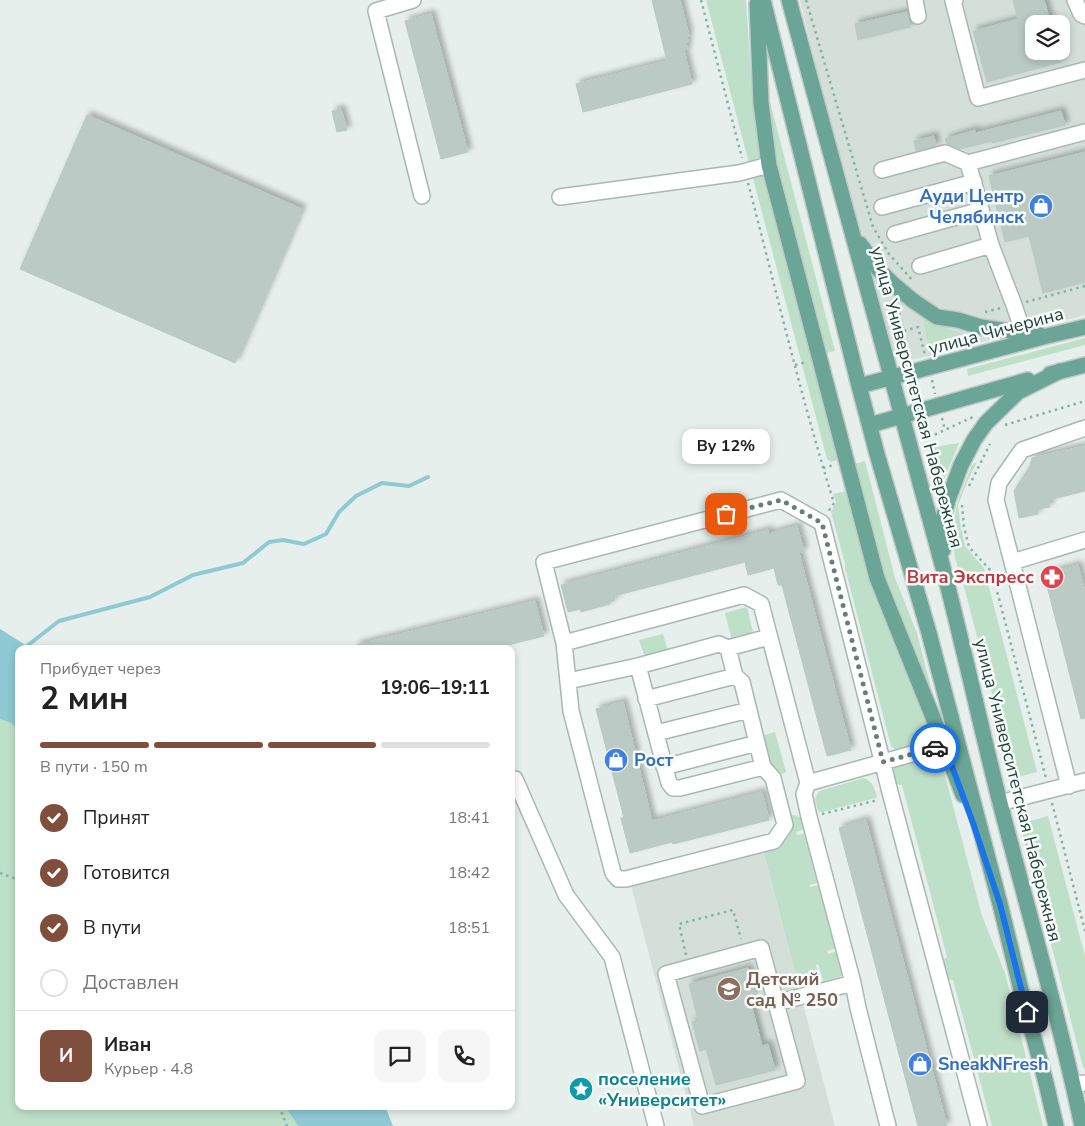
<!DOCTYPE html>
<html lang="ru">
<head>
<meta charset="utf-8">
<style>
	body { margin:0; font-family:"Nunito Sans",sans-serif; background:#f6f6f6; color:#222; height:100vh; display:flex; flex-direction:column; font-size:19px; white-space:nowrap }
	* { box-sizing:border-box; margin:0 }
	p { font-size:16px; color:#767676 }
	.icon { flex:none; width:28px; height:28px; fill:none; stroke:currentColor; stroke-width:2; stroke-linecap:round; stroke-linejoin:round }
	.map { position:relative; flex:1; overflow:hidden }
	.sheet { position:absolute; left:15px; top:645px; width:500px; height:465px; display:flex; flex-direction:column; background:#fff; border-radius:10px; box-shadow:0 2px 8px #0003 }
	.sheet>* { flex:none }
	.tools { position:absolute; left:1025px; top:15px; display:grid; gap:10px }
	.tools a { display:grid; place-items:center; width:45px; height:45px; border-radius:10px; background:#fff; box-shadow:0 2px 8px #0003; font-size:25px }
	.pin { position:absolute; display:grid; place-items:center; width:42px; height:42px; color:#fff; margin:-21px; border-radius:10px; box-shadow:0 2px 8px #0006 }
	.courier { position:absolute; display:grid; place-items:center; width:50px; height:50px; margin:-25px; border:4px solid #1a73e8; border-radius:50%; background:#fff; color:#222; box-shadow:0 1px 6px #0007 }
	.bubble { position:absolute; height:35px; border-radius:10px; background:#fff; box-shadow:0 2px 8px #0003; font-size:16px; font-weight:700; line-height:35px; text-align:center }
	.head em { font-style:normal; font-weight:700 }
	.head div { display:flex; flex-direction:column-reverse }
	.head { display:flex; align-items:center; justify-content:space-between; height:85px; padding:0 25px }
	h1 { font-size:32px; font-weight:700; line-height:38px }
	.bar { display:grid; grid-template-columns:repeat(4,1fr); gap:8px 5px; align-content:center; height:60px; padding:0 25px }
	.bar i { height:6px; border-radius:4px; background:#e0e0e0 }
	.bar .on { background:#804e3d }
	.bar p { grid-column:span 4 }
	.line { display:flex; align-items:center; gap:12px; padding:0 25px; border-top:1px solid #e0e0e0 }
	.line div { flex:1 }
	.round { display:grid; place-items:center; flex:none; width:52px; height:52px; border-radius:10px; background:#f6f6f6 }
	ol { padding:0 25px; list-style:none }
	li { display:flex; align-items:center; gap:15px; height:55px }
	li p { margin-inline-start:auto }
	li .icon { padding:5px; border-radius:50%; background:#804e3d; color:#fff; stroke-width:4 }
	li:last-child { color:#767676 }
	li i { width:28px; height:28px; border:2px solid #e0e0e0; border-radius:50% }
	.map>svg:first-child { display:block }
	.built { fill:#d4dfda; fill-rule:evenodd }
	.green { fill:#bfe0c8 }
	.water { fill:#8ec9d4 }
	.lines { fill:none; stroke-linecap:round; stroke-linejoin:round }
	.stream { stroke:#8ec9d4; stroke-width:4 }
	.building { fill:#bbcac4; stroke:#b8c9c2; filter:url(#shadow) }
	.minor-casing { stroke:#a8b8b2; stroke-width:18 }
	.major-casing { stroke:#c2cac8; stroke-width:18 }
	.path { stroke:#86b3a5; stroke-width:2.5; stroke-dasharray:2.5 4; stroke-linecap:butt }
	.minor { stroke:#fff; stroke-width:15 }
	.major { stroke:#6aa596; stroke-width:15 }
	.done { stroke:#687f78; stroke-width:5; stroke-dasharray:0 9 }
	.route { stroke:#1a73e8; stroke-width:6 }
	.labels { text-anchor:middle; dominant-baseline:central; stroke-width:5; stroke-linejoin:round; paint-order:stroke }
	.shop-label { font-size:18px; font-weight:bold; fill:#366cbe; stroke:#f7fbf9; text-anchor:start }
	.street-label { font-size:18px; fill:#24423a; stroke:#f7fbf9 }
	.health-label { font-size:18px; font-weight:bold; fill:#be3a42; stroke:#f7fbf9; text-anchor:end }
	.education-label { font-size:18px; font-weight:bold; fill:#785e54; stroke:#f7fbf9; text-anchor:start }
	.culture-label { font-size:18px; font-weight:bold; fill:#0d838f; stroke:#f7fbf9; text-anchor:start }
</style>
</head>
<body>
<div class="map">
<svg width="1085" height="1126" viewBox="0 0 1085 1126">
	<defs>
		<filter id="shadow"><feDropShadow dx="4" dy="-4" stdDeviation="2.5" flood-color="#0004"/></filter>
	</defs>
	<rect width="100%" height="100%" fill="#e6efeb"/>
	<path class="built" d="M 800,0 L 1085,0 L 1085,315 L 929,356 L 910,360 L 899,358 L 890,353 L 882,345 ZM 1034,24 L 1061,24 L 1061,51 L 1034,51 Z
		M 763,851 L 835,1126 L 694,1126 L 631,886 Z"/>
	<path class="green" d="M 706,0 L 746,0 L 751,76 L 758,144 L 761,165 L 839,460 L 831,462 L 827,459 Z
		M 770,102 L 835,351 L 826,353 L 775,162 Z
		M 922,315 L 946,328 L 969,336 L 929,348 Z
		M 1085,338 L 1085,345 L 968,376 L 967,369 Z
		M 959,443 L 939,491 L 928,448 Z
		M 865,461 L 895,578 L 917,633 L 936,707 L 885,579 L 855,464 Z
		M 977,462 L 967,482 L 958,506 L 961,529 L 965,546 L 984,568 L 1037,772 L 1018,777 L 1020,787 L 1014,786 L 1009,781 L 1002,757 L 993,697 L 963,583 L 955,558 L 953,546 L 954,527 L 956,509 L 959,498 L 972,465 Z
		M 847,491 L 930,732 C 931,744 921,745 911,748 C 907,749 902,751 898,750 C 895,750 894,748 891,746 L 845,568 L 845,563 L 831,512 L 836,502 L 833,494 Z
		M 747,607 L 753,632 L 751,636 L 732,641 L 725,613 Z
		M 663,634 L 668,651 L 645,657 L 639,640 Z
		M 0,719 L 11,723 L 19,731 L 19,1106 L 285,1106 L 298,1126 L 0,1126 Z
		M 775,732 L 786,772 L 782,774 L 769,763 L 762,736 Z
		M 929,757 L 936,758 L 941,760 L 982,916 L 1005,973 L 1043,1126 L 992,1126 L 953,980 L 946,979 L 941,962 L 947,957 L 902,785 L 895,784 L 892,770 L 895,767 Z
		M 864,778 C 873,782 874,788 877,796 L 876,798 L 822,812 L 818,811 L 815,799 L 819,791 Z
		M 1026,808 L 1030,821 L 1048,816 L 1085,956 L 1085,1069 L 1083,1067 L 1017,813 L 1020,810 Z
		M 794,815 L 802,818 L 805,829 L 796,832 L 797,835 L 806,833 L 819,882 L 810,885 L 810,887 L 820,885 L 837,948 L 827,951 L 828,954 L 837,951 L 843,972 L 842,976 L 823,981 L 818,964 L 816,965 L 820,982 L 799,988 L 763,850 L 778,846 L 792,829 L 789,816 Z"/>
	<path class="water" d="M 0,629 L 32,649 L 19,649 L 19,731 L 11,723 L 0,719 Z
		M 285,1106 L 385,1106 L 393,1126 L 298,1126 Z"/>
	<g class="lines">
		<path class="stream" d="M 25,649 L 27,646 L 59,621 L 150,597 L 193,575 L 243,563 L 269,542 L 283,540 L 304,544 L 326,534 L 339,512 L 356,496 L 382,483 L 409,486 L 428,477"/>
	</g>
	<path class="building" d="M 652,0 L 680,0 L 689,36 L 687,36 L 688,42 L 686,43 L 688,49 L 684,50 L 692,84 L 583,112 L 576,84 L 667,61 Z
		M 1013,0 L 1044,0 L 1051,24 L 1034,24 L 1034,51 L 1058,51 L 1061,62 L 987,82 L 973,31 L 1018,19 Z
		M 907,12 L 910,27 L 858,40 L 855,24 Z
		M 431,14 L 468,152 L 441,159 L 405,21 Z
		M 341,109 L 347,130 L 337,132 L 332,111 Z
		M 1061,111 L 1065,125 L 992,143 L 992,141 L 960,149 L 947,144 L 945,139 L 975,130 L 976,133 Z
		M 87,115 L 302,209 L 235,363 L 20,269 Z
		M 934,136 L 936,146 L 916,151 L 914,141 Z
		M 1085,152 L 1085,282 L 1043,293 L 1029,236 L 1005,242 L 989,176 Z
		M 1085,446 L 1085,491 L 1049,500 L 1050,507 L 1037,509 L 1038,514 L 1019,518 L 1014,491 L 1030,466 L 1032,458 Z
		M 797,526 L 804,551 L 799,553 L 851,750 L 827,756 L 782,585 L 778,585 L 774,568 L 748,575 L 745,562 L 614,596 L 615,600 L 610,602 L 610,604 L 581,612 L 580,609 L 568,612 L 561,585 L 768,530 L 769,534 Z
		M 1078,565 L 1085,592 L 1085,718 L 1081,719 L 1044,574 Z
		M 535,601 L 544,636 L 491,649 L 357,649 L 356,645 Z
		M 623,702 L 652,821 L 762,792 L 769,820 L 673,844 L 672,842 L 630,853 L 621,818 L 624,818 L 596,709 Z
		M 866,820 L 873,847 L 947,1126 L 918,1126 L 839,828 Z
		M 748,968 L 755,994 L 749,996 L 762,1046 L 768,1044 L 775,1070 L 716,1085 L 706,1049 L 700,1051 L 692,1022 L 698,1020 L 689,984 Z"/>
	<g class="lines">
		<g class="minor-casing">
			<path id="minor" d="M 413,0 L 376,11 L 422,196
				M 915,0 L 918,16
				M 955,0 L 953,1 L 978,98 L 1085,70
				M 1075,0 L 1081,14 L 1085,16
				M 882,170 L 945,153 L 968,163
				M 560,197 L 739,173 L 769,165
				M 882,207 L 974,182
				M 895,234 L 981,210
				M 920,266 L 991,245
				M 1023,332 L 1014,305 L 991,245 L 968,163 L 1085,132
				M 1012,562 L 996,500 L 999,483 L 1022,450 L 1085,428
				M 564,643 L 571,711 L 613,873 L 618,879 L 626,879 L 774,841 L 785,825 L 773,778 L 763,767 L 742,682 L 735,676 L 728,648 L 719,644 L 638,666
				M 728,648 L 769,637
				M 568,681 L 638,666 L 669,783 L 673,788 L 680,788 L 763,767
				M 646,699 L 735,676
				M 656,733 L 749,710
				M 664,767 L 757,743
				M 515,779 L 566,895 L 612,957 L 656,1126
				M 808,783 L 944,745
				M 1069,786 L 1012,562 L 1085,540
				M 1000,803 L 1085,781
				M 776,1003 L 797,1081 L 702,1106 L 666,974 L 761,948 L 776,1003 L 853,983
				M 1073,1085 L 1085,1083
				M 888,1126 L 858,1008 L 853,983 L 809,817 L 804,794 L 808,783 L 761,604 L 744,595 L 564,643 L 544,562 L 781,500 L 822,523 L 891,796 L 979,1126"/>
		</g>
		<g class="major-casing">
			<path id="major" d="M 763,0 L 859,386 L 877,454 L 929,633 L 1000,904 L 1022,994 L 1046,1083 L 1056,1126
				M 789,0 C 841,188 892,376 942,564 C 963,644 980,724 1000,803 C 1028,911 1059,1017 1082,1126
				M 757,4 L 761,103 L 769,165 L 877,578 L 944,745 L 963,795
				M 860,244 L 879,270 L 892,283 L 912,300 L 937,317 L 958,320 L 981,327 L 1040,335
				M 1050,374 L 1085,365
				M 859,386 L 1047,336 L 1085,327
				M 870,425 L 1028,380
				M 943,550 L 944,516 L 948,500 L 961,465 L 974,440 L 986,423 L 1018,392 L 1060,371"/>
		</g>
		<path class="path" d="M 701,0 L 742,158
			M 806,0 L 873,227 L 889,254 L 913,281
			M 748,183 C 776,290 801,398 834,503 L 828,512
			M 1026,302 L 1085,286
			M 985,312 L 1001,308
			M 904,331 L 918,327 L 925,355
			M 895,335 L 904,331 L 897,305
			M 795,365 L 806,362
			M 932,380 L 935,394
			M 942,418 L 945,430
			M 1005,425 L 1085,401
			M 923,440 L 973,417
			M 823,468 L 834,465
			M 969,486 L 990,444
			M 962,505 L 964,527 L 969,547 L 992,572 L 1046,778
			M 1052,803 L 1085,931
			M 822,814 L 878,800
			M 0,873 L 16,879 L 19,881
			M 686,955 L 679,924 L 733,910 L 741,939
			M 279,1106 L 287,1126"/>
		<use href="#minor" class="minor"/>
		<use href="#major" class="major"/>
	</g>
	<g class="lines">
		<path class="done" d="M 726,514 L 781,500 L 822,523 L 883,762 L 935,748"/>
		<path class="route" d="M 935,748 L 944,745 L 973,823 L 1000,904 L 1027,1012"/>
	</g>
	<defs>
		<g id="shop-disc" transform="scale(1.25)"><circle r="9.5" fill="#3f7fe0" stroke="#f7fbf9"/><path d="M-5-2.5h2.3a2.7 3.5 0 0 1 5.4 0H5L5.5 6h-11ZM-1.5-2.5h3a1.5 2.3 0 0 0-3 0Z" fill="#fff"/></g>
		<g id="pharmacy-disc" transform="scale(1.25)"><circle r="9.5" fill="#e0444e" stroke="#f7fbf9"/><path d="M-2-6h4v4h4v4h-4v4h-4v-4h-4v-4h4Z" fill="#fff"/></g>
		<g id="school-disc" transform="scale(1.25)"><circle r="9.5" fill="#8d6e63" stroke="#f7fbf9"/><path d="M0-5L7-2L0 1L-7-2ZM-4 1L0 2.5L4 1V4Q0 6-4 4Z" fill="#fff"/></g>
		<g id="sight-disc" transform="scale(1.25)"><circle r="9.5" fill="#0f9aa8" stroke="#f7fbf9"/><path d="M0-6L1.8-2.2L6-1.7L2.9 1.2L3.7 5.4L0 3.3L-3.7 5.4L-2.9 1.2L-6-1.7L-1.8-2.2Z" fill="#fff"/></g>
	</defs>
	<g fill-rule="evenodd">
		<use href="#shop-disc" x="1041" y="206"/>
		<use href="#pharmacy-disc" x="1052" y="577"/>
		<use href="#shop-disc" x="616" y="760"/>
		<use href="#school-disc" x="729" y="989"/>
		<use href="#shop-disc" x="920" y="1064"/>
		<use href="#sight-disc" x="581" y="1089"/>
	</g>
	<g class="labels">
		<g class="shop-label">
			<text x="1024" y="196" text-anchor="end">Ауди Центр<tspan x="1024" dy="21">Челябинск</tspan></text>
			<text x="634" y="760">Рост</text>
			<text x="938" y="1064">SneakNFresh</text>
		</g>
		<g class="street-label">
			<text transform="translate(996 331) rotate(-15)">улица Чичерина</text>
			<text transform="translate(917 397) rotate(75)">улица Университетская Набережная</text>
			<text transform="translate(1018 790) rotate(76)">улица Университетская Набережная</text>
		</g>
		<g class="health-label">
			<text x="1034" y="577">Вита Экспресс</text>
		</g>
		<g class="education-label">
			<text x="746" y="979">Детский<tspan x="746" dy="21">сад № 250</tspan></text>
		</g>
		<g class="culture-label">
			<text x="598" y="1079">поселение<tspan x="598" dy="21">«Университет»</tspan></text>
		</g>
	</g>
</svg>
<div class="tools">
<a><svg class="icon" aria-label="layers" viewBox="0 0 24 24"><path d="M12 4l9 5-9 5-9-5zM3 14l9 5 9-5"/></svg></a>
</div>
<div class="pin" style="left:726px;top:514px;background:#ea580c"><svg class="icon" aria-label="bag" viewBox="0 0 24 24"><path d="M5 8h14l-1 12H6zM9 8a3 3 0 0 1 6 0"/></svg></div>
<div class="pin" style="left:1027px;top:1012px;background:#1f2937"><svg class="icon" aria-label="home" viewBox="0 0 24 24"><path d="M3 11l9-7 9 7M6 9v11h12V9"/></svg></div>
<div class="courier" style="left:935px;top:748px"><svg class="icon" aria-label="car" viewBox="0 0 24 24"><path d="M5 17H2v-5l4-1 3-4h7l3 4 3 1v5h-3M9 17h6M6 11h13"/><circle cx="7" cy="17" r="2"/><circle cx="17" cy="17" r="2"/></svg></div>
<div class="bubble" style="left:682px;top:429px;width:88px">Ву 12%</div>
<section class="sheet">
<div class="head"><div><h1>2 мин</h1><p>Прибудет через</p></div><em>19:06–19:11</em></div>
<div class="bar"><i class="on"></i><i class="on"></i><i class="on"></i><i></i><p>В пути · 150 m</p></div>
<ol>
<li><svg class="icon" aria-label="check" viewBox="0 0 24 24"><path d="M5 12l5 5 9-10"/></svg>Принят<p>18:41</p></li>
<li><svg class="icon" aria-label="check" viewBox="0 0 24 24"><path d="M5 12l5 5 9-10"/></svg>Готовится<p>18:42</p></li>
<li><svg class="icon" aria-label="check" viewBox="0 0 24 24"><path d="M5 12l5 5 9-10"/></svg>В пути<p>18:51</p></li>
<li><i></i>Доставлен</li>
</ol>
<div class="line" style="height:90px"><b class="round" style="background:#804e3d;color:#fff">И</b><div><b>Иван</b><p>Курьер · 4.8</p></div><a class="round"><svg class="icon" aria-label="chat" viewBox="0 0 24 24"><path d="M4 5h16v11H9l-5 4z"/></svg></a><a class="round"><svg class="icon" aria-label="phone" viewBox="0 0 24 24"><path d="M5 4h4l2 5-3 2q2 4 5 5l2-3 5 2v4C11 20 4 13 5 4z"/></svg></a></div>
</section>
</div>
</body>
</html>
